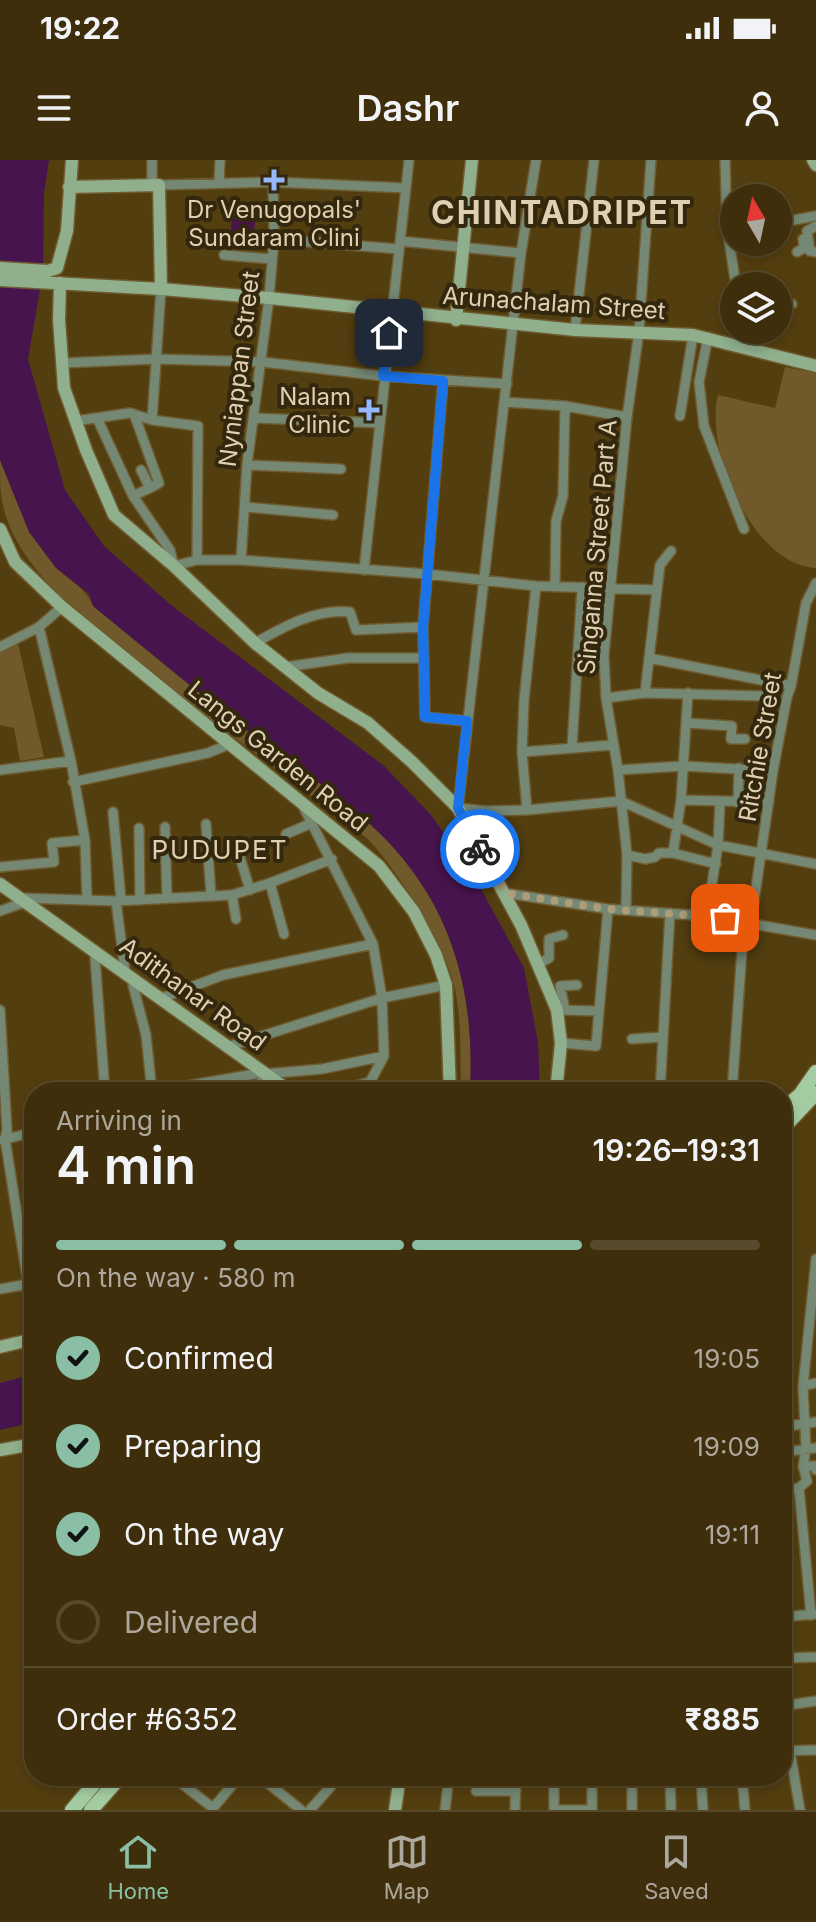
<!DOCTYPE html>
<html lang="en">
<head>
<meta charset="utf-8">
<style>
	body { margin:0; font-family:Inter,sans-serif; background:#493a19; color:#f1f3f6; height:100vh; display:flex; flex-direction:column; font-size:30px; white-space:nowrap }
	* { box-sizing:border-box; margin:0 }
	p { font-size:26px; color:#ada89d }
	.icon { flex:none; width:44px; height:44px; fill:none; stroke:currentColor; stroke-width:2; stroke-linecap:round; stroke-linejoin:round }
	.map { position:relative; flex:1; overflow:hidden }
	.details { position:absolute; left:24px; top:922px; width:768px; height:704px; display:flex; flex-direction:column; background:#3e2e0b; border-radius:32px; box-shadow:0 4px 12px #0003,0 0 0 2px #574a2c }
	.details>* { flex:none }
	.needle { width:52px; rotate:351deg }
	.buttons { position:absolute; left:720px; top:24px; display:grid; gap:16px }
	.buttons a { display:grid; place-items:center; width:72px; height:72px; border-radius:50%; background:#3e2e0b; box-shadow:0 4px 12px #0003,0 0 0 2px #574a2c; font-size:40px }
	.pin { position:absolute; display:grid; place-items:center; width:68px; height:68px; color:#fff; margin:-34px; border-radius:16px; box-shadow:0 4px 12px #0006 }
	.courier { position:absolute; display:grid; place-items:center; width:80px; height:80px; margin:-40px; border:6px solid #1a73e8; border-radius:50%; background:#fff; color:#222; box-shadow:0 2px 10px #0007 }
	.headline em { font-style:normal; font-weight:600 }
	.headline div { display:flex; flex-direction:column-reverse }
	.headline { display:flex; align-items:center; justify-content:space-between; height:136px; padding:0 32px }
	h1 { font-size:52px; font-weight:600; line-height:60px }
	.bar { display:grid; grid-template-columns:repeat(4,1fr); gap:12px 8px; align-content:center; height:96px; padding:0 32px }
	.bar i { height:10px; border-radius:6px; background:#574a2c }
	.bar .selected { background:#8abfa5 }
	.bar p { grid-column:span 4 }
	.line { display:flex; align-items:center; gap:20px; padding:0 32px; border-top:2px solid #574a2c }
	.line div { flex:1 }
	ol { padding:0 32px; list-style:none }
	li { display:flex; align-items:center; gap:24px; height:88px }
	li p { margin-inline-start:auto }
	li .icon { padding:8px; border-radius:50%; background:#8abfa5; color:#111; stroke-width:4 }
	li:last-child { color:#ada89d }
	li i { width:44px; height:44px; border:4px solid #574a2c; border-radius:50% }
	.status { display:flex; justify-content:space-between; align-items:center; height:56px; padding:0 40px; background:#3e2e0b; direction:ltr }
	.status svg { height:22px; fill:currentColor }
	header { display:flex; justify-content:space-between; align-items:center; height:104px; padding:0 32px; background:#3e2e0b; font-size:36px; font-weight:600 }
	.tabs { display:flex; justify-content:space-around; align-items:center; height:112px; border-top:2px solid #574a2c; background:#3e2e0b; font-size:22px; color:#ada89d }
	.tabs a { display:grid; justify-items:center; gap:4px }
	.tabs .selected { color:#8abfa5 }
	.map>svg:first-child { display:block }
	.green { fill:#70592a }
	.water { fill:#48144e }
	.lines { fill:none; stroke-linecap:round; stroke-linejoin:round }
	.street-casing { stroke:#6f5b30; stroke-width:12 }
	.secondary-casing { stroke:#6f5b30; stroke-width:15 }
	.primary-casing { stroke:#6f5b30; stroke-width:17 }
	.street { stroke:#748873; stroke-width:9 }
	.secondary { stroke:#8faf8d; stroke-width:12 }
	.primary { stroke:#a4cca2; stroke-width:14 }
	.done { stroke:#ae9d79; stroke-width:8; stroke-dasharray:0 14.4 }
	.route { stroke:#1a73e8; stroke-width:10 }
	.poi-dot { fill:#94b7fd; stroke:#33270d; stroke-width:3 }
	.labels { text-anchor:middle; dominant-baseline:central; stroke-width:8; stroke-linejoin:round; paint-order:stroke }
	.poi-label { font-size:24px; fill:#dfd0b2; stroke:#33270d }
	.street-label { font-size:24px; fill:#dfd0b2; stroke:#33270d }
	.neighbourhood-label { font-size:26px; letter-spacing:2px; fill:#dfd0b2; stroke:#33270d }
	.district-label { font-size:32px; font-weight:bold; letter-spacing:2px; fill:#dfd0b2; stroke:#33270d }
</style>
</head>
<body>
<div class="status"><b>19:22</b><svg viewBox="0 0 49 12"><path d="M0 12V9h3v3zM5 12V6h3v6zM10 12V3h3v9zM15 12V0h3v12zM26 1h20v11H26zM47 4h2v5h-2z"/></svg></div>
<header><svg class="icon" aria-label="menu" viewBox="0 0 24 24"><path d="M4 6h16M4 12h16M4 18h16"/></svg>Dashr<svg class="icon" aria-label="person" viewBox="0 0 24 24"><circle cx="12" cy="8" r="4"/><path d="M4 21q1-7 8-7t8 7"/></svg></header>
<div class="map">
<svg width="816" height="1650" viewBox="0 0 816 1650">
	<rect width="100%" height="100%" fill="#533e0f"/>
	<path class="green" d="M 785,207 L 816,213 L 816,408 C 752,405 704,289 718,235 L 775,248 Z
		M 0,300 C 15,338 28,374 55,406 C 67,420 86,427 93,446 C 145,488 196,531 249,572 C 285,598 322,624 356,652 C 446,726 476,819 470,932 L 461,932 C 460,899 462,852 453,821 C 443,781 396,709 368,679 C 294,622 219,567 146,508 C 99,470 43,431 14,376 C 0,347 0,332 0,300 Z
		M 17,479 L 44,597 L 20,601 L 14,568 L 0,565 L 0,488 Z"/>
	<path class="water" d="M 0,0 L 49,0 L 44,34 L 43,112 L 28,199 L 65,330 L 104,386 L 171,445 L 384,606 L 431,655 L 475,718 L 524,808 L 538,882 L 540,932 L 470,932 C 476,819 446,726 356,652 C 322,624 285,598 249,572 C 196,531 145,488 93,446 L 89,434 L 56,408 L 29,372 L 0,300 Z
		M 232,58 L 255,60 L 253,82 L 230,80 Z
		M 34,1214 L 34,1262 L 0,1270 L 0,1223 Z"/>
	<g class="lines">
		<g class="street-casing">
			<path id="street" d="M 152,0 L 152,25
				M 536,0 L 521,93 L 458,648 L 486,651 L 527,650 L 621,641 L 718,685 L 816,704
				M 725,0 L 727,67 L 736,126
				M 219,22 L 220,0
				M 159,25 L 273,22 L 406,28
				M 778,63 L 816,56
				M 816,66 L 807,71 L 810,91 L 816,92
				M 274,79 L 399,89
				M 400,81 L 521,93
				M 797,92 L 804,88 L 803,79
				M 224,95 L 272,99
				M 778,143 L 792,144
				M 575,170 L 594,0
				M 742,170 L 744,186
				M 708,177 L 699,222 L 704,266 L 744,369
				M 62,203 L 156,199 L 263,202 L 383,216 L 507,224
				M 443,221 L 423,467 L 425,557 L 467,561
				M 505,242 L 565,246 L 627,257
				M 134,254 L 159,323 L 150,328
				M 680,256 L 693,175
				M 97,258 L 133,336 L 170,390 L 174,406 L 197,400 L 241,400 L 427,414 L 536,426 L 657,430 L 660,405 L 671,391
				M 254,258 L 380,263
				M 152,260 L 161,129
				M 75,261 L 130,253 L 152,260 L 198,266 L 197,400
				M 247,305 L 341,309
				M 133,336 L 150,328 L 141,310
				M 245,347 L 333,355
				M 241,400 L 247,305 L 269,138 L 274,79 L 273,22
				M 364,410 L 409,0
				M 555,427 L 556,361 L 563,336 L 565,246
				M 39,467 L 71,601 L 85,680 L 87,740
				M 255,483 C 283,467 317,448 350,452 L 356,470 L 423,467
				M 0,487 L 39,467 L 62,447
				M 649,498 L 791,526
				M 285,507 L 348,498 L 423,498
				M 645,533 L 657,430
				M 606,538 L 645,533 L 768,536
				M 687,563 L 732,566 L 731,579 L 745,579
				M 572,587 L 582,427
				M 522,592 L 613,585
				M 0,610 L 71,601
				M 618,610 L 683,606 L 773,611
				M 73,622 L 208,593 L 230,584
				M 681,640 L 769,642
				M 738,643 L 739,608
				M 303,646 L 373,784 L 382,838 L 384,896 L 370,922 L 332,932
				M 527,650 L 522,592 L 524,540 L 536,426
				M 113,652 L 121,740
				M 206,664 L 211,735
				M 165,667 L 167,738
				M 139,668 L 140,740
				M 286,674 L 312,663
				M 673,693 L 681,640 L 688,533
				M 627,695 L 645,699 L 655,697 L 659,693 L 673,693 L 716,704
				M 0,707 L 54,702 L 52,683 L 85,680
				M 270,723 L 284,774
				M 250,730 L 238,691 L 259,686
				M 505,733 L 608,749 L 707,756 L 816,775
				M 232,735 L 236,759
				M 21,738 L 116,741 L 232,735 L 270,723 L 332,699
				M 116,741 L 125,811
				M 626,750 L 627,695 L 618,610 L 606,538 L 604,495 L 627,257 L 639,171 L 651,0
				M 0,751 L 25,742
				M 707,756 L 718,685 L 720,642
				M 751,762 L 773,611 L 787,537 L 791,526 L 806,443 L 816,423
				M 95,798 L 105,932
				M 538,804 L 549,798 L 549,779 L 563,775
				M 133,825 L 146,875 L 152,932
				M 162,838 L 223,815 L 373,784
				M 0,850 L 7,970 L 5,979 L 34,1161
				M 560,850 L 599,851
				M 565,850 L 560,826 L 577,825
				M 632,879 L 662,877
				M 561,883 L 596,886 L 608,749
				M 230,886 L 382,838 L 446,825
				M 265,914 L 322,909 L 384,896
				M 262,919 L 263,932
				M 152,932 L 255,914
				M 660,932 L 670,753
				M 732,932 L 744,761
				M 2,980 L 34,972
				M 0,1129 L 34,1123
				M 782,1131 L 782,1141
				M 803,1226 L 816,1223
				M 782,1267 L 816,1262
				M 782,1292 L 816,1288
				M 803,1306 L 815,1306 L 816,1310
				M 799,1328 L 811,1455
				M 782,1330 L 799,1328 L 807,1321 L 803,1306 L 806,1289 L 803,1226 L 816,1099
				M 782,1457 L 815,1454
				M 782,1498 L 816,1497
				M 782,1546 L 816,1541
				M 782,1591 L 816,1590
				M 790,1591 L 800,1650
				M 172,1616 L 213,1648 L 240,1616
				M 259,1616 L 301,1650
				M 554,1616 L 554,1650 L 592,1650
				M 592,1616 L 592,1650
				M 670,1616 L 671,1650
				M 701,1616 L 703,1650
				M 742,1616 L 745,1650
				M 476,1631 L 516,1631
				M 310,1650 L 333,1624 L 324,1616
				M 445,1650 L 449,1616
				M 515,1650 L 516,1616
				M 632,1650 L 632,1616"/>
		</g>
		<g class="secondary-casing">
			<path id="secondary" d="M 813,0 L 816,5
				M 69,27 L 159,25 L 161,129
				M 0,108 L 48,111 L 57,108 L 67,71 L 72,0
				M 0,120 L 161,129 L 269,138 L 575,170 L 693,175 L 816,206
				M 60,123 L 59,160 L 64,228 L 86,290 L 114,355 L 174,406 L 255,483 L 318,533 L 368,563 L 412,602 L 458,648 L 521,765 L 557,850 L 561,883 L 556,932
				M 456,160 L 472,0
				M 0,369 L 15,402 L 62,447 L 379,706 L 414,752 L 436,795 L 446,825 L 450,932
				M 0,724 L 291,932
				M 0,1187 L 34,1179
				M 0,1290 L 34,1284
				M 395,1650 L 400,1616"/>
		</g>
		<g class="primary-casing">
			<path id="primary" d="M 782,950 L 800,935 L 816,912
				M 782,969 L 816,933
				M 72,1650 L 101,1616
				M 91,1650 L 121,1616"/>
		</g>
		<use href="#street" class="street"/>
		<use href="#secondary" class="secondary"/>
		<use href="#primary" class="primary"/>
	</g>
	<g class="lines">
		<path class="done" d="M 480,689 L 505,733 L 608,749 L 725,758"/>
		<path class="route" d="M 389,173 L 383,216 L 443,221 L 423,467 L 425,557 L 467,561 L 458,648 L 480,689"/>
	</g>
	<g class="poi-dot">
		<path d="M270 8h8v8h8v8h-8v8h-8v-8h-8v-8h8z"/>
		<path d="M365 238h8v8h8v8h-8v8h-8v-8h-8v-8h8z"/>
	</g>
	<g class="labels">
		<g class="poi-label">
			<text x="274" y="49">Dr Venugopals'<tspan x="274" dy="28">Sundaram Clini</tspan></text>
			<text x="351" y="236" text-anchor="end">Nalam<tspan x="351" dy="28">Clinic</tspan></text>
		</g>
		<g class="street-label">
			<text transform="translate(554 143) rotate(4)">Arunachalam Street</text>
			<text transform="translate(239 209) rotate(-83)">Nyniappan Street</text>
			<text transform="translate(597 387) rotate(-85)">Singanna Street Part A</text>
			<text transform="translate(760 587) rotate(-80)">Ritchie Street</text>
			<text transform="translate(278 596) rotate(39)">Langs Garden Road</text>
			<text transform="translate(193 834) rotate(36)">Adithanar Road</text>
		</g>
		<g class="neighbourhood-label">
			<text x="220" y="689">PUDUPET</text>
		</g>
		<g class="district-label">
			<text x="562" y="52">CHINTADRIPET</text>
		</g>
	</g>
</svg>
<div class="buttons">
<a><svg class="needle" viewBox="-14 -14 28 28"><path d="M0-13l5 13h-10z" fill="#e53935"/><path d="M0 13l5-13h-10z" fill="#ada89d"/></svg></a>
<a><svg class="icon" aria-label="layers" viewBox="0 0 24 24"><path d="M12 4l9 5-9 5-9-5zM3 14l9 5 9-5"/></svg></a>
</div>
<div class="pin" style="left:725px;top:758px;background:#ea580c"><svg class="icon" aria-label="bag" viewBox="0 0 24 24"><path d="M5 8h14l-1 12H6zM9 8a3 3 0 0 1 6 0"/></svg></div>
<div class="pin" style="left:389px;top:173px;background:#1f2937"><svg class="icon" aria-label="home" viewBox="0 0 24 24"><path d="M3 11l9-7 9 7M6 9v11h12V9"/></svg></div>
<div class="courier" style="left:480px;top:689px"><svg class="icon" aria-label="bike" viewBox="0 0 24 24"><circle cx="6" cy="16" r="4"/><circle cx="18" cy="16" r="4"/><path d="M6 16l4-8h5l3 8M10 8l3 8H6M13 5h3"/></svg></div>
<section class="details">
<div class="headline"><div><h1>4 min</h1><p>Arriving in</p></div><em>19:26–19:31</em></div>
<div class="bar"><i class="selected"></i><i class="selected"></i><i class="selected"></i><i></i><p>On the way · 580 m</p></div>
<ol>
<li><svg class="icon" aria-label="check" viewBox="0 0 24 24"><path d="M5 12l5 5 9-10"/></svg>Confirmed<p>19:05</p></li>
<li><svg class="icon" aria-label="check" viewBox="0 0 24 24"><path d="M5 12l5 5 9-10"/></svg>Preparing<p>19:09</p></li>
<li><svg class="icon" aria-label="check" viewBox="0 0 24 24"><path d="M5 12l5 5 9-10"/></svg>On the way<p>19:11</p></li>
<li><i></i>Delivered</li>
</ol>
<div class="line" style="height:104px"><div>Order #6352</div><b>₹885</b></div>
</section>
</div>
<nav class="tabs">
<a class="selected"><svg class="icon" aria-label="home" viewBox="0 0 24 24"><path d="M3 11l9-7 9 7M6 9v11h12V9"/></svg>Home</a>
<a><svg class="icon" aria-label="map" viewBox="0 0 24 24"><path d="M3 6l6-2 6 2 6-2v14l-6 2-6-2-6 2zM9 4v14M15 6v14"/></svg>Map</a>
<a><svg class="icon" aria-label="saved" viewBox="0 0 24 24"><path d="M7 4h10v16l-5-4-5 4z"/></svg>Saved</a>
</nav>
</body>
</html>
